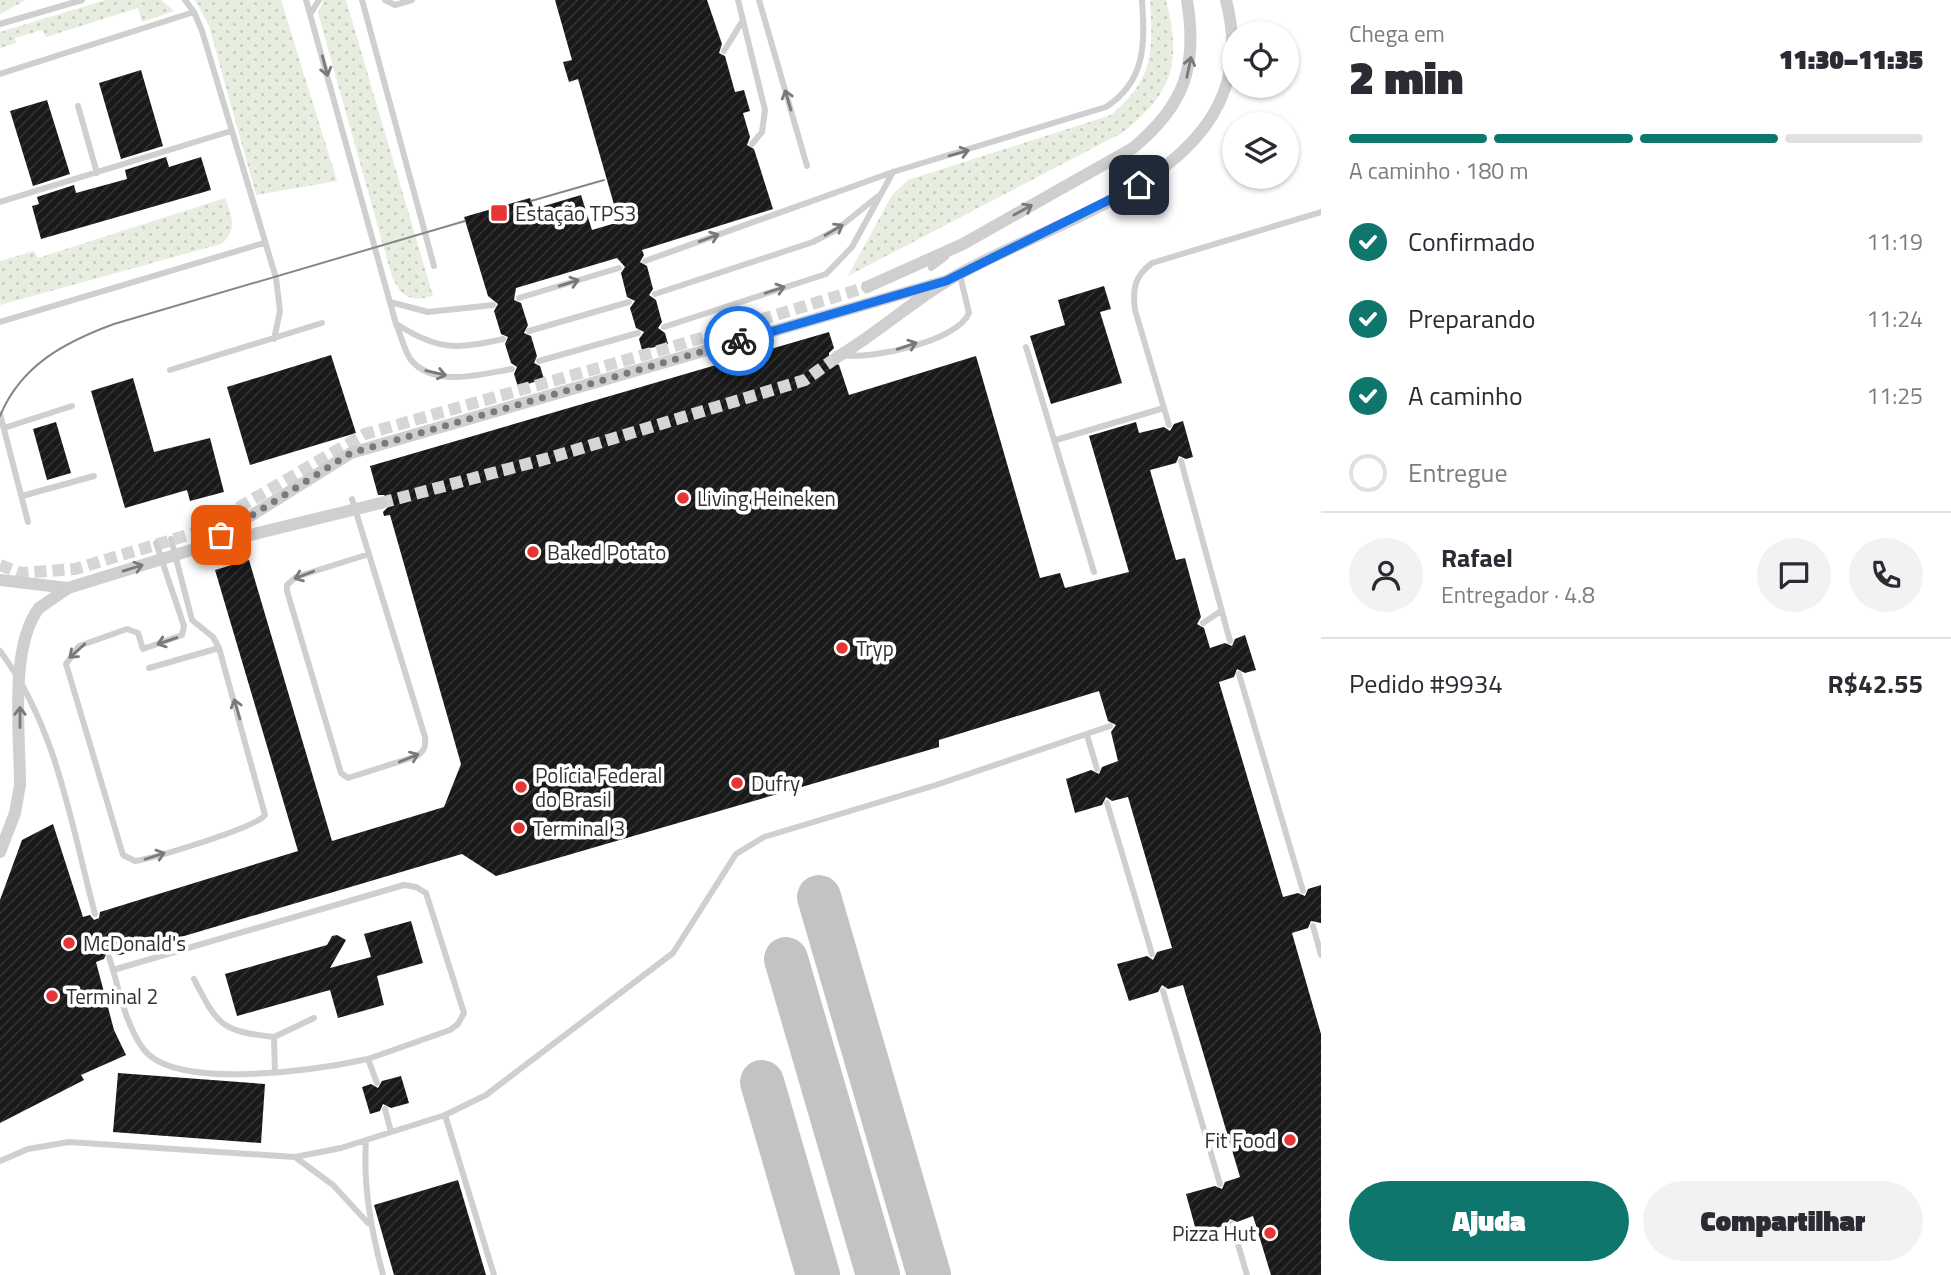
<!DOCTYPE html>
<html lang="pt">
<head>
<meta charset="utf-8">
<style>
	body { margin:0; font-family:"Titillium Web",sans-serif; background:#f2f2f3; color:#2b2b33; height:100vh; display:flex; flex-direction:column; font-size:26px; white-space:nowrap }
	* { box-sizing:border-box; margin:0 }
	p { font-size:23px; color:#7c7c81 }
	.icon { flex:none; width:38px; height:38px; fill:none; stroke:currentColor; stroke-width:2; stroke-linecap:round; stroke-linejoin:round }
	.map { position:relative; flex:1; overflow:hidden }
	.details { display:flex; flex-direction:column; background:#fff; width:630px }
	.details>* { flex:none }
	.fabs { position:absolute; left:1222px; top:21px; display:grid; gap:14px }
	.fabs a { display:grid; place-items:center; width:77px; height:77px; border-radius:50%; background:#fff; box-shadow:0 2px 5px #0004; font-size:35px }
	.pin { position:absolute; display:grid; place-items:center; width:60px; height:60px; color:#fff; margin:-30px; border-radius:14px; box-shadow:0 4px 10px #0006 }
	.courier { position:absolute; display:grid; place-items:center; width:70px; height:70px; margin:-35px; border:5px solid #1a73e8; border-radius:50%; background:#fff; color:#222; box-shadow:0 2px 9px #0007 }
	.head em { font-style:normal; font-weight:800 }
	.head div { display:flex; flex-direction:column-reverse }
	.head { display:flex; align-items:center; justify-content:space-between; height:119px; padding:0 28px }
	h1 { font-size:46px; font-weight:800; line-height:52px }
	.bar { display:grid; grid-template-columns:repeat(4,1fr); gap:10px 7px; align-content:center; height:84px; padding:0 28px }
	.bar i { height:9px; border-radius:5px; background:#e1e1e2 }
	.bar .on { background:#0f766e }
	.bar p { grid-column:span 4 }
	.line { display:flex; align-items:center; gap:18px; padding:0 28px; border-top:2px solid #e1e1e2 }
	.line div { flex:1 }
	.round { display:grid; place-items:center; flex:none; width:74px; height:74px; border-radius:37px; background:#f2f2f3 }
	ol { padding:0 28px; list-style:none }
	li { display:flex; align-items:center; gap:21px; height:77px }
	li p { margin-inline-start:auto }
	li .icon { padding:7px; border-radius:50%; background:#0f766e; color:#fff; stroke-width:4 }
	li:last-child { color:#7c7c81 }
	li i { width:38px; height:38px; border:4px solid #e1e1e2; border-radius:50% }
	.action { display:flex; gap:14px; margin-top:auto; padding:14px 28px }
	.action a { flex:1; height:80px; border-radius:42px; background:#0f766e; color:#fff; font-size:28px; font-weight:800; line-height:80px; text-align:center }
	.action a+a { background:#f2f2f3; color:#2b2b33 }
	main { display:flex; flex:1; min-height:0 }
	.map>svg:first-child { display:block }
	.grass { fill:url(#grass-dots) }
	.lines { fill:none; stroke-linecap:round; stroke-linejoin:round }
	.taxiway { stroke:#c3c3c3; stroke-width:44 }
	.building { fill:url(#building-hatch) }
	.street-tunnel { stroke:#d6d6d6; stroke-width:12; stroke-dasharray:12 6; stroke-linecap:butt }
	.lane { stroke:#cfcfcf; stroke-width:6 }
	.street { stroke:#cfcfcf; stroke-width:12 }
	.tram { stroke:#878787; stroke-width:2 }
	.street-bridge { stroke:#cfcfcf; stroke-width:12 }
	.oneway { stroke:#797979 }
	.done { stroke:#7a7a7a; stroke-width:7; stroke-dasharray:0 12.6 }
	.route { stroke:#1a73e8; stroke-width:9 }
	.poi-dot { fill:#e73536; stroke:#fff; stroke-width:2.5 }
	.labels { text-anchor:middle; dominant-baseline:central; stroke-width:7; stroke-linejoin:round; paint-order:stroke }
	.poi-label { font-size:21px; fill:#323232; stroke:#fff; text-anchor:start }
</style>
</head>
<body>
<main>
<div class="map">
<svg width="1321" height="1275" viewBox="0 0 1321 1275">
	<defs>
		<pattern id="grass-dots" width="8" height="8" patternUnits="userSpaceOnUse" patternTransform="scale(1.75)"><rect width="8" height="8" fill="#e7eee0"/><path d="M2 2h.1M6 6h.1" fill="none" stroke="#c7cdc1" stroke-width="1.8" stroke-linecap="round"/></pattern>
		<pattern id="building-hatch" width="6" height="6" patternUnits="userSpaceOnUse" patternTransform="scale(1.75)"><rect width="6" height="6" fill="#191919"/><path d="M-1 1l2-2M0 6l6-6M5 7l2-2" fill="none" stroke="#323232"/></pattern>
	</defs>
	<rect width="100%" height="100%" fill="#fff"/>
	<path class="grass" d="M 0,0 L 26,0 L 0,14 Z
		M 106,0 L 161,0 L 174,11 L 142,22 L 138,8 L 46,37 L 42,30 L 15,38 L 16,43 L 0,48 L 0,32 Z
		M 195,0 L 281,0 L 337,181 L 256,195 L 209,26 Z
		M 324,0 L 346,0 L 433,296 C 411,302 402,298 392,277 L 318,13 Z
		M 1150,0 L 1166,0 C 1182,63 1173,93 1122,133 L 848,276 L 892,195 L 908,180 L 1111,115 C 1154,79 1153,52 1150,0 Z
		M 225,198 C 232,215 238,232 221,244 L 0,305 L 0,261 L 34,251 L 38,258 Z"/>
	<g class="lines">
		<path class="taxiway" d="M 819,897 L 929,1275
			M 786,959 L 878,1275
			M 762,1082 L 818,1275"/>
	</g>
	<path class="building" d="M 555,0 L 707,0 L 722,44 L 719,53 L 725,56 L 735,92 L 744,90 L 750,111 L 743,113 L 750,137 L 747,145 L 754,149 L 773,209 L 642,250 L 644,255 L 640,262 L 647,266 L 653,289 L 649,295 L 656,300 L 662,322 L 658,328 L 665,333 L 668,344 L 642,350 L 639,339 L 644,332 L 636,328 L 630,308 L 635,301 L 627,297 L 621,273 L 625,267 L 617,258 L 516,288 L 514,300 L 521,303 L 528,325 L 524,333 L 531,336 L 537,356 L 534,363 L 540,366 L 544,379 L 518,387 L 514,374 L 517,367 L 511,363 L 505,344 L 508,337 L 501,334 L 494,311 L 498,304 L 488,296 L 464,217 L 530,198 L 534,209 L 581,195 L 592,230 L 619,222 L 578,79 L 569,82 L 563,62 L 572,60 Z
		M 141,70 L 163,146 L 121,159 L 99,83 Z
		M 47,100 L 70,174 L 33,186 L 10,111 Z
		M 166,157 L 169,167 L 201,157 L 211,190 L 41,239 L 32,206 L 39,204 L 37,197 L 74,185 L 76,193 L 127,179 L 125,170 Z
		M 1104,286 L 1111,309 L 1100,312 L 1122,383 L 1051,404 L 1030,336 L 1065,325 L 1058,300 Z
		M 829,332 L 834,348 L 829,353 L 829,361 L 839,365 L 849,395 L 976,356 L 1040,578 L 1060,573 L 1065,588 L 1129,572 L 1089,436 L 1136,422 L 1139,433 L 1164,427 L 1170,431 L 1174,424 L 1183,421 L 1193,457 L 1186,459 L 1179,456 L 1176,463 L 1150,470 L 1176,560 L 1185,558 L 1201,617 L 1197,624 L 1204,628 L 1210,648 L 1225,643 L 1232,646 L 1235,639 L 1245,635 L 1256,670 L 1245,673 L 1237,669 L 1234,677 L 1219,682 L 1283,897 L 1298,893 L 1305,896 L 1308,889 L 1321,885 L 1321,923 L 1311,921 L 1308,928 L 1292,933 L 1321,1034 L 1321,1275 L 1271,1275 L 1253,1216 L 1237,1222 L 1230,1219 L 1226,1225 L 1197,1234 L 1186,1194 L 1215,1186 L 1222,1189 L 1225,1182 L 1240,1177 L 1183,985 L 1168,989 L 1162,985 L 1158,992 L 1129,1001 L 1117,964 L 1147,956 L 1153,960 L 1157,952 L 1172,948 L 1128,797 L 1112,801 L 1106,797 L 1102,805 L 1075,813 L 1066,779 L 1091,770 L 1099,774 L 1102,767 L 1118,761 L 1111,732 L 1116,725 L 1108,721 L 1099,691 L 939,740 L 939,747 L 496,876 L 462,854 L 120,955 L 107,952 L 104,959 L 96,962 L 114,1030 L 126,1055 L 81,1075 L 84,1080 L 0,1123 L 0,900 L 22,840 L 53,824 L 83,917 L 90,915 L 94,920 L 99,918 L 100,912 L 298,851 L 215,570 L 249,560 L 332,841 L 444,807 L 461,764 L 390,515 L 384,516 L 383,512 L 389,506 L 389,500 L 384,495 L 378,495 L 370,466 Z
		M 331,355 L 356,433 L 250,465 L 227,387 Z
		M 133,378 L 154,452 L 210,438 L 224,492 L 190,501 L 187,490 L 125,508 L 91,391 Z
		M 56,422 L 71,473 L 47,480 L 33,429 Z
		M 411,921 L 423,963 L 377,976 L 384,1005 L 338,1018 L 330,990 L 237,1016 L 225,974 L 327,945 L 332,936 L 337,935 L 346,940 L 330,968 L 371,957 L 364,934 Z
		M 118,1073 L 265,1084 L 261,1143 L 113,1132 Z
		M 401,1076 L 409,1103 L 391,1108 L 383,1104 L 380,1111 L 370,1114 L 362,1087 L 371,1084 L 378,1088 L 382,1081 Z
		M 458,1180 L 486,1275 L 394,1275 L 374,1205 Z"/>
	<g class="lines">
		<path class="street-tunnel" d="M 381,503 L 549,458 L 805,380 L 837,357
			M 0,565 L 21,573 L 75,569 L 195,533 L 365,434 L 665,349 L 867,287"/>
		<path class="lane" d="M 185,0 L 194,12 L 202,31 L 276,278 L 280,311 L 274,339
			M 306,0 L 396,324 C 401,335 404,350 411,360 C 434,388 483,374 512,369
			M 362,0 L 434,266
			M 385,0 L 395,5 L 412,0
			M 738,0 L 765,110 L 762,132 L 752,144
			M 759,0 L 807,166
			M 311,13 L 319,0
			M 0,24 L 82,0
			M 724,51 L 743,20
			M 0,74 L 194,12
			M 78,106 L 97,173
			M 0,202 L 231,131
			M 645,261 L 893,172 L 1106,107 C 1146,81 1145,44 1142,0
			M 931,268 L 946,257
			M 655,294 L 813,242 L 836,230 L 877,197
			M 519,298 L 619,268
			M 390,302 L 428,312 L 493,305
			M 0,322 L 264,243
			M 398,325 C 438,350 457,350 503,339
			M 664,327 L 826,274 L 852,247 L 893,172
			M 529,331 L 629,302
			M 1026,347 L 1094,572
			M 843,355 C 871,360 958,341 969,313 L 960,275
			M 539,361 L 638,333
			M 170,370 L 322,323
			M 0,414 L 28,522
			M 1169,425 L 1135,310 C 1132,288 1135,276 1152,263 L 1321,212
			M 4,428 L 72,406
			M 1056,440 L 1164,408
			M 1181,461 L 1230,641
			M 22,496 L 94,476
			M 352,499 L 425,737 C 426,747 424,751 417,756 L 348,778 L 341,773 L 287,591 L 287,585 L 296,577 L 369,554
			M 156,543 L 184,626 L 182,635 L 143,649 L 138,633 L 127,629 L 79,646 L 66,664 L 123,855 L 135,861 C 154,858 256,828 265,815 L 219,648 L 213,637 L 192,620 L 171,539
			M 1203,623 L 1221,611
			M 0,651 C 57,727 71,824 95,914
			M 149,668 L 219,648
			M 1239,674 L 1303,891
			M 1087,735 L 1097,769
			M 1107,803 L 1152,954
			M 1313,926 L 1321,955
			M 109,957 C 119,987 124,1021 142,1047 C 172,1093 321,1069 368,1059 L 377,1083
			M 113,970 L 404,885 L 416,887 L 426,893 L 464,1013 L 458,1024 L 450,1030 L 368,1059
			M 194,979 C 218,1026 221,1031 274,1037 L 275,1073
			M 1163,991 L 1220,1184
			M 274,1037 L 314,1018
			M 385,1109 L 391,1132
			M 445,1115 L 494,1275
			M 366,1140 C 363,1187 371,1229 383,1275
			M 295,1157 L 333,1185 L 368,1223
			M 0,1161 L 28,1149 L 69,1142 L 295,1157 L 341,1148 L 445,1115 L 486,1095 L 673,953 L 736,854 L 764,837 L 936,785 L 1110,726
			M 1232,1224 L 1247,1275"/>
		<path class="street" d="M 867,287 L 963,244 L 1133,148 C 1185,105 1198,66 1187,0
			M 837,357 C 875,335 910,303 947,281 C 1057,214 1271,174 1226,0
			M 0,580 L 68,588
			M 39,608 L 68,588
			M 0,852 L 15,813 L 20,785"/>
		<path class="tram" d="M 531,201 L 604,180
			M 0,416 C 21,365 65,342 114,324 L 465,221"/>
		<path class="street-bridge" d="M 201,547 L 351,453 L 946,281
			M 68,588 L 201,547 L 381,503
			M 20,785 C 20,735 9,647 39,608"/>
	</g>
	<defs><path id="oneway-shaft" d="M-6 0H5M1.5-3L5.5 0L1.5 3" fill="none" stroke-width="1.6" stroke-linecap="round" stroke-linejoin="round" transform="scale(1.75)"/></defs>
	<g class="oneway">
		<use href="#oneway-shaft" transform="translate(325 66) rotate(75)"/>
		<use href="#oneway-shaft" transform="translate(1189 67) rotate(-78)"/>
		<use href="#oneway-shaft" transform="translate(788 100) rotate(-106)"/>
		<use href="#oneway-shaft" transform="translate(959 153) rotate(-16)"/>
		<use href="#oneway-shaft" transform="translate(1023 210) rotate(-29)"/>
		<use href="#oneway-shaft" transform="translate(834 230) rotate(-31)"/>
		<use href="#oneway-shaft" transform="translate(709 238) rotate(-20)"/>
		<use href="#oneway-shaft" transform="translate(569 283) rotate(-17)"/>
		<use href="#oneway-shaft" transform="translate(775 290) rotate(-18)"/>
		<use href="#oneway-shaft" transform="translate(907 346) rotate(-19)"/>
		<use href="#oneway-shaft" transform="translate(436 373) rotate(13)"/>
		<use href="#oneway-shaft" transform="translate(133 568) rotate(-17)"/>
		<use href="#oneway-shaft" transform="translate(304 575) rotate(159)"/>
		<use href="#oneway-shaft" transform="translate(167 641) rotate(161)"/>
		<use href="#oneway-shaft" transform="translate(77 651) rotate(138)"/>
		<use href="#oneway-shaft" transform="translate(237 709) rotate(-106)"/>
		<use href="#oneway-shaft" transform="translate(20 717) rotate(-90)"/>
		<use href="#oneway-shaft" transform="translate(409 758) rotate(-22)"/>
		<use href="#oneway-shaft" transform="translate(155 856) rotate(-18)"/>
	</g>
	<g class="lines">
		<path class="done" d="M 221,535 L 351,453 L 739,341"/>
		<path class="route" d="M 739,341 L 946,281 L 1139,185"/>
	</g>
	<g class="poi-dot">
		<rect x="490" y="204" width="18" height="18" rx="3.5"/>
		<circle cx="683" cy="498" r="7"/>
		<circle cx="533" cy="552" r="7"/>
		<circle cx="842" cy="648" r="7"/>
		<circle cx="737" cy="783" r="7"/>
		<circle cx="521" cy="787" r="7"/>
		<circle cx="519" cy="828" r="7"/>
		<circle cx="69" cy="943" r="7"/>
		<circle cx="52" cy="996" r="7"/>
		<circle cx="1290" cy="1140" r="7"/>
		<circle cx="1270" cy="1233" r="7"/>
	</g>
	<g class="labels">
		<g class="poi-label">
			<text x="515" y="213">Estação TPS3</text>
			<text x="697" y="498">Living Heineken</text>
			<text x="547" y="552">Baked Potato</text>
			<text x="856" y="648">Tryp</text>
			<text x="535" y="775">Polícia Federal<tspan x="535" dy="24">do Brasil</tspan></text>
			<text x="751" y="783">Dufry</text>
			<text x="533" y="828">Terminal 3</text>
			<text x="83" y="943">McDonald's</text>
			<text x="66" y="996">Terminal 2</text>
			<text x="1276" y="1140" text-anchor="end">Fit Food</text>
			<text x="1256" y="1233" text-anchor="end">Pizza Hut</text>
		</g>
	</g>
</svg>
<div class="fabs">
<a><svg class="icon" aria-label="locate" viewBox="0 0 24 24"><circle cx="12" cy="12" r="6"/><path d="M12 2v4M12 18v4M2 12h4M18 12h4"/></svg></a>
<a><svg class="icon" aria-label="layers" viewBox="0 0 24 24"><path d="M12 4l9 5-9 5-9-5zM3 14l9 5 9-5"/></svg></a>
</div>
<div class="pin" style="left:221px;top:535px;background:#ea580c"><svg class="icon" aria-label="bag" viewBox="0 0 24 24"><path d="M5 8h14l-1 12H6zM9 8a3 3 0 0 1 6 0"/></svg></div>
<div class="pin" style="left:1139px;top:185px;background:#1f2937"><svg class="icon" aria-label="home" viewBox="0 0 24 24"><path d="M3 11l9-7 9 7M6 9v11h12V9"/></svg></div>
<div class="courier" style="left:739px;top:341px"><svg class="icon" aria-label="bike" viewBox="0 0 24 24"><circle cx="6" cy="16" r="4"/><circle cx="18" cy="16" r="4"/><path d="M6 16l4-8h5l3 8M10 8l3 8H6M13 5h3"/></svg></div>
</div>
<section class="details">
<div class="head"><div><h1>2 min</h1><p>Chega em</p></div><em>11:30–11:35</em></div>
<div class="bar"><i class="on"></i><i class="on"></i><i class="on"></i><i></i><p>A caminho · 180 m</p></div>
<ol>
<li><svg class="icon" aria-label="check" viewBox="0 0 24 24"><path d="M5 12l5 5 9-10"/></svg>Confirmado<p>11:19</p></li>
<li><svg class="icon" aria-label="check" viewBox="0 0 24 24"><path d="M5 12l5 5 9-10"/></svg>Preparando<p>11:24</p></li>
<li><svg class="icon" aria-label="check" viewBox="0 0 24 24"><path d="M5 12l5 5 9-10"/></svg>A caminho<p>11:25</p></li>
<li><i></i>Entregue</li>
</ol>
<div class="line" style="height:126px"><a class="round"><svg class="icon" aria-label="person" viewBox="0 0 24 24"><circle cx="12" cy="8" r="4"/><path d="M4 21q1-7 8-7t8 7"/></svg></a><div><b>Rafael</b><p>Entregador · 4.8</p></div><a class="round"><svg class="icon" aria-label="chat" viewBox="0 0 24 24"><path d="M4 5h16v11H9l-5 4z"/></svg></a><a class="round"><svg class="icon" aria-label="phone" viewBox="0 0 24 24"><path d="M5 4h4l2 5-3 2q2 4 5 5l2-3 5 2v4C11 20 4 13 5 4z"/></svg></a></div>
<div class="line" style="height:91px"><div>Pedido #9934</div><b>R$42.55</b></div>
<div class="action"><a>Ajuda</a><a>Compartilhar</a></div>
</section>
</main>
</body>
</html>
